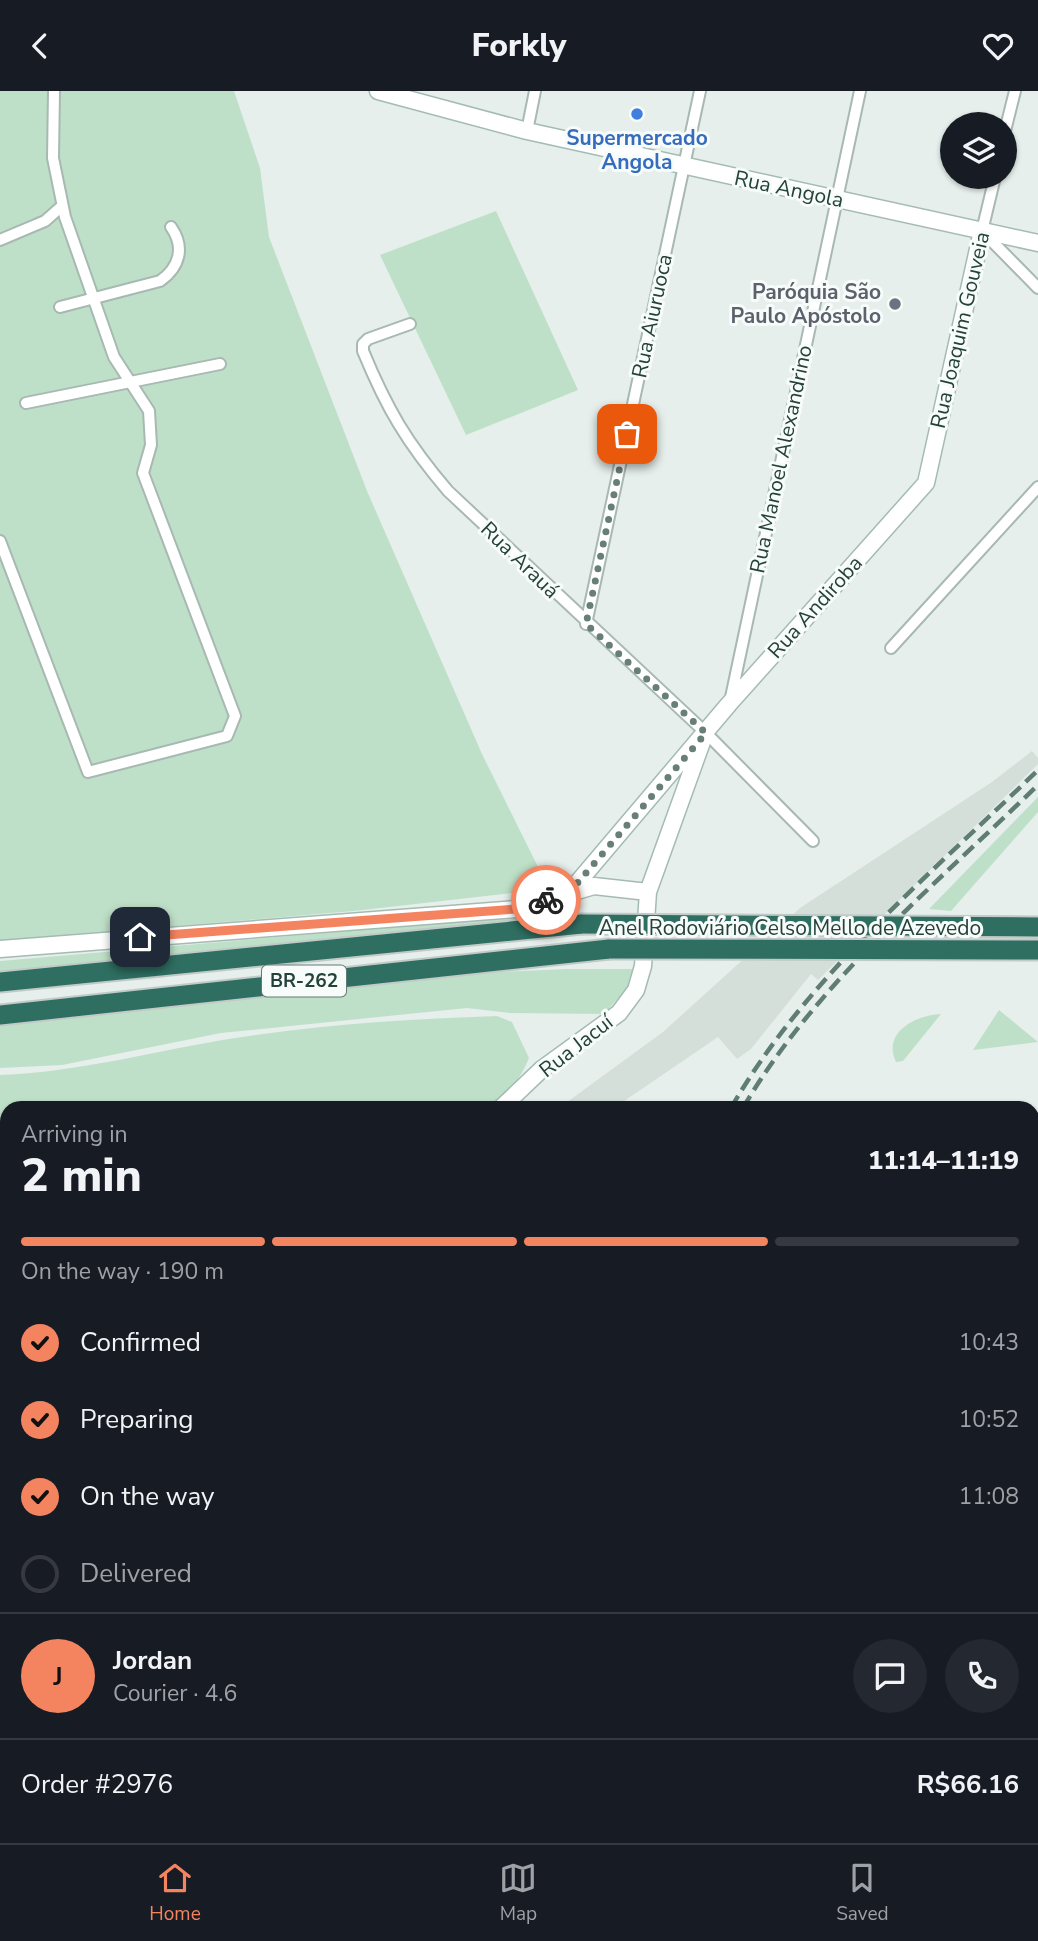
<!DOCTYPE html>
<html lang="en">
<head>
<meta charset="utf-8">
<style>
	body { margin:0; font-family:"Nunito Sans",sans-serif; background:#242831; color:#f1f3f6; height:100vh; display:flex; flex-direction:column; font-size:26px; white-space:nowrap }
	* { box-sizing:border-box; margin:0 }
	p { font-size:23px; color:#9ea1a6 }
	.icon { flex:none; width:38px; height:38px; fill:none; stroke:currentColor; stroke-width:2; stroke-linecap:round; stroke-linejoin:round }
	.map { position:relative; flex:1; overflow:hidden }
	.panel { position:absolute; left:0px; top:1010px; width:1040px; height:744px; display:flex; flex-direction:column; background:#171b24; border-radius:21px 21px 0 0; box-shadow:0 2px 5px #0004 }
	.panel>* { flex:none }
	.fabs { position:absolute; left:940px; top:21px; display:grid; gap:14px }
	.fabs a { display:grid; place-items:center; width:77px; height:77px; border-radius:50%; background:#171b24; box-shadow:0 2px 5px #0004; font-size:35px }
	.pin { position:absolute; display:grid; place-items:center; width:60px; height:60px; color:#fff; margin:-30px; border-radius:14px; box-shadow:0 4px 10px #0006 }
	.courier { position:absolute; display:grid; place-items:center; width:70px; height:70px; margin:-35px; border:5px solid #f4845f; border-radius:50%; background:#fff; color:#222; box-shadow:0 2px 9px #0007 }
	.headline em { font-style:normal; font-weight:800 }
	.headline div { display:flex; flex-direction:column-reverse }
	.headline { display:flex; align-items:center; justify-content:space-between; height:119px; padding:0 21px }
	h1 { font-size:46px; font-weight:800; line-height:52px }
	.bar { display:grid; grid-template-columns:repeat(4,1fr); gap:10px 7px; align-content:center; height:84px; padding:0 21px }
	.bar i { height:9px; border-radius:5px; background:#363941 }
	.bar .selected { background:#f4845f }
	.bar p { grid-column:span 4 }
	.line { display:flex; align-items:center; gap:18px; padding:0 21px; border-top:2px solid #363941 }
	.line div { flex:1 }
	.round { display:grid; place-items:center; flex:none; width:74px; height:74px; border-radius:37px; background:#242831 }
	ol { padding:0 21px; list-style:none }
	li { display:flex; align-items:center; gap:21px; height:77px }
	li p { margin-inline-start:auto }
	li .icon { padding:7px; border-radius:50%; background:#f4845f; color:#111; stroke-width:4 }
	li:last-child { color:#9ea1a6 }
	li i { width:38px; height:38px; border:4px solid #363941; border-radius:50% }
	header { display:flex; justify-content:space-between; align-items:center; height:91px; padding:0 21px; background:#171b24; font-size:32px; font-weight:800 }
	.tabs { display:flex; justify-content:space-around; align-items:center; height:98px; border-top:2px solid #363941; background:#171b24; font-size:19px; color:#9ea1a6 }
	.tabs a { display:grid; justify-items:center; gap:4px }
	.tabs .selected { color:#f4845f }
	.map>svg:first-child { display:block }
	.built { fill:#d4dfda }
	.green { fill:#bfe0c8 }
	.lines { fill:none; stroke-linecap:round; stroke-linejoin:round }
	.river { stroke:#8ec9d4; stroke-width:26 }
	.street-casing { stroke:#a8b8b2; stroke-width:14 }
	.secondary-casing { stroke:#a4bbb3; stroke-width:19 }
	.highway-casing { stroke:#c2cac8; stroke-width:23 }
	.street { stroke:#fff; stroke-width:10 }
	.secondary { stroke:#fff; stroke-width:16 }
	.highway { stroke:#2f6f62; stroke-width:19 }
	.rail { stroke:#5f7d75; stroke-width:4.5; stroke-dasharray:14 7; stroke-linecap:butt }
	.highway-bridge-casing { stroke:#c2cac8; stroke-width:23; stroke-linecap:butt }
	.highway-bridge { stroke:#2f6f62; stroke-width:19 }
	.done { stroke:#687f78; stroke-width:7; stroke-dasharray:0 12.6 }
	.route { stroke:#f4845f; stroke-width:9 }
	.shop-dot { fill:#3f7fe0; stroke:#f7fbf9; stroke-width:2.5 }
	.worship-dot { fill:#6b7280; stroke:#f7fbf9; stroke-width:2.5 }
	.labels { text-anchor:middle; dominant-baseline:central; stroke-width:6; stroke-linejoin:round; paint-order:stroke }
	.shield { fill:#f7fbf9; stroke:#637a73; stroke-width:2 }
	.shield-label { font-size:19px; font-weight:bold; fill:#24423a }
	.shop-label { font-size:21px; font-weight:bold; fill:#366cbe; stroke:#f7fbf9 }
	.street-label { font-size:21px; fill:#24423a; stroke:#f7fbf9 }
	.worship-label { font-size:21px; font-weight:bold; fill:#5b616d; stroke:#f7fbf9; text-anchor:end }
</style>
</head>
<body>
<header><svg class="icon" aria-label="back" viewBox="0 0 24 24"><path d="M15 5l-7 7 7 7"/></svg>Forkly<svg class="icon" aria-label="heart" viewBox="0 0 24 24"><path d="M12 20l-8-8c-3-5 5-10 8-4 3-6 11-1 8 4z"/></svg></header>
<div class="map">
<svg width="1038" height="1752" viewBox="0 0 1038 1752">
	<rect width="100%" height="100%" fill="#e6efeb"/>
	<path class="built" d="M 1032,660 L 1038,667 L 1038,673 L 818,889 L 811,883 L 751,958 L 737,968 L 718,946 L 614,1017 L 559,1017 L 663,941 L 800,817 L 992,691 Z"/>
	<path class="green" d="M 0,0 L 234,0 L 260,77 L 269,146 L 367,400 L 482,663 L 545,790 L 512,802 L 354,820 L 0,850 Z
		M 496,120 L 578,299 L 466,344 L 380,164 Z
		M 1038,706 L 1038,721 L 951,820 L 929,818 Z
		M 566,810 L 519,834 L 0,883 L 0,870 L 510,826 Z
		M 567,878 L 633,878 L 631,893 L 604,923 L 510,922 L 467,917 L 221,942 L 62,974 L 0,977 L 0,934 L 432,884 Z
		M 999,919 L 1038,951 L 973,959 Z
		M 941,923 L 903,970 L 896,971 C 882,942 915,924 941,923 Z
		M 497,925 L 512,931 L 529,967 C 518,993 506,1007 480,1017 L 7,1017 L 7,1068 L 0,1069 L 0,984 C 82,981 161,958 242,946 C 326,933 412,928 497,925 Z
		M 7,1599 L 7,1679 L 0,1686 L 0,1616 Z"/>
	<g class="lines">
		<path class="river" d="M 0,1521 L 7,1515"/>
		<g class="street-casing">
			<path id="street" d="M 527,40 L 535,0
				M 1004,44 L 1015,0
				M 995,86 L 982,140 L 1038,197
				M 0,149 L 45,130 L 62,115
				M 60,216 L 160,190 C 180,176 185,156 171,136
				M 410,233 L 368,248 L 363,253 L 363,260 C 387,318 407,352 448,400 L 706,642 L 813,750
				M 26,312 L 220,273
				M 0,450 L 88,681 L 227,645 L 235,625 L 143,382 L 151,354 L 149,320 L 114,266 L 65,126 L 53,67 L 54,0
				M 586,533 L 700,0
				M 891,557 L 1038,396
				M 730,611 L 860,0
				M 1032,1460 L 1038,1454
				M 1032,1584 L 1038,1578
				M 1032,1692 L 1038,1686
				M 705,1749 L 714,1752
				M 162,1752 L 169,1746
				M 427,1752 L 429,1746
				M 873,1752 L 878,1746
				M 975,1752 L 980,1746"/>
		</g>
		<g class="secondary-casing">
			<path id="secondary" d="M 378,0 L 527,40 L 1038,152
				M 568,803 L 729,613 L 926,392 L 982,140
				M 0,858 L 516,818 L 594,795 L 648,801
				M 501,1017 L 542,978 L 619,922 L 636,899 L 643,875 L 648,801 L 702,651
				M 0,1083 L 7,1081
				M 1032,1232 L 1038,1231
				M 0,1308 L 7,1319
				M 0,1341 L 7,1352
				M 772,1746 L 773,1752"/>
		</g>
		<g class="highway-casing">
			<path id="highway" d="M 0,891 L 582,833
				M 0,924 L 609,858
				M 1032,1160 L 1038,1159
				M 1032,1214 L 1038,1218
				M 0,1575 L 7,1562
				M 0,1697 L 7,1690
				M 18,1752 L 26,1746"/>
		</g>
		<use href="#street" class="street"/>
		<use href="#secondary" class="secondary"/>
		<use href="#highway" class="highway"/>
		<path class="rail" d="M 731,1017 C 807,885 930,784 1038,679
			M 743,1017 C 815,893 936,793 1038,694
			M 624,1746 L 624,1752
			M 634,1746 L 635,1752"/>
		<g class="highway-bridge-casing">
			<path id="highway-bridge" d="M 582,833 L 1038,836
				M 609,858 L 1038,859"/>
		</g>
		<use href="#highway-bridge" class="highway-bridge"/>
	</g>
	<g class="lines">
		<path class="done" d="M 546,809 L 568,803 L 706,642 L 586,533 L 627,343"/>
		<path class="route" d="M 140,846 L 516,818 L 546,809"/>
	</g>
	<circle class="shop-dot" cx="637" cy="23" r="7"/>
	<circle class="worship-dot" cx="895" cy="213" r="7"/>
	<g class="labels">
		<rect class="shield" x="262" y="874.5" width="84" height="31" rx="5"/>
		<g class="shield-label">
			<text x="304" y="890">BR-262</text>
		</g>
		<g class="shop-label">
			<text x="637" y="47">Supermercado<tspan x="637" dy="24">Angola</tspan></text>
		</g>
		<g class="street-label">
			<text transform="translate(789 98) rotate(12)">Rua Angola</text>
			<text transform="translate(652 225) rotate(-78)">Rua Aiuruoca</text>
			<text transform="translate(960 239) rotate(-77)">Rua Joaquim Gouveia</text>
			<text transform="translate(781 368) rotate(-78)">Rua Manoel Alexandrino</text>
			<text transform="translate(520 469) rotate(44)">Rua Arauá</text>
			<text transform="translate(815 516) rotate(-48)">Rua Andiroba</text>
			<text x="790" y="837">Anel Rodoviário Celso Mello de Azevedo</text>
			<text transform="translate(576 955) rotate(-38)">Rua Jacuí</text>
		</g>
		<g class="worship-label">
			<text x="881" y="201">Paróquia São<tspan x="881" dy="24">Paulo Apóstolo</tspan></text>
		</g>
	</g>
</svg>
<div class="fabs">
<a><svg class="icon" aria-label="layers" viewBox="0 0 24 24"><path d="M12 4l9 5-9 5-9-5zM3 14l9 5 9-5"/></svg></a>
</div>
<div class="pin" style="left:627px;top:343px;background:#ea580c"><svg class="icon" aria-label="bag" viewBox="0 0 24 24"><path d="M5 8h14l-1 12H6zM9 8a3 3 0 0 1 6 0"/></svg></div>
<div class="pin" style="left:140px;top:846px;background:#1f2937"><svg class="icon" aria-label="home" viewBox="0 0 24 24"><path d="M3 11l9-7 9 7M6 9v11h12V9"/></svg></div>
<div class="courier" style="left:546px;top:809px"><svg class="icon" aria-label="bike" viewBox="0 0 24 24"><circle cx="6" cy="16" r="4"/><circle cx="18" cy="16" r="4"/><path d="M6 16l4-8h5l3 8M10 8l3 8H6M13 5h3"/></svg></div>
<section class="panel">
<div class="headline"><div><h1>2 min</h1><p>Arriving in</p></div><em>11:14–11:19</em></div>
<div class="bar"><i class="selected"></i><i class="selected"></i><i class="selected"></i><i></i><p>On the way · 190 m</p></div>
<ol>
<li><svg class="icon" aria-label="check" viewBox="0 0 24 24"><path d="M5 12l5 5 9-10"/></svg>Confirmed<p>10:43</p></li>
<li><svg class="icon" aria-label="check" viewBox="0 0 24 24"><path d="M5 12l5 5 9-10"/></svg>Preparing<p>10:52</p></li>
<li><svg class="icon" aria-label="check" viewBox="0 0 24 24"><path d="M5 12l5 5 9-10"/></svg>On the way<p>11:08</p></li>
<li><i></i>Delivered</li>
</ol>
<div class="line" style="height:126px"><b class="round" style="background:#f4845f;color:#111">J</b><div><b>Jordan</b><p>Courier · 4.6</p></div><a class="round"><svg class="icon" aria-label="chat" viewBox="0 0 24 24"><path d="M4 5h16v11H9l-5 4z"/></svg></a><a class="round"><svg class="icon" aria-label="phone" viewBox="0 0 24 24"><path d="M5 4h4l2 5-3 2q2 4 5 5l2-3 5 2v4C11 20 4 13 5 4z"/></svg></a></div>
<div class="line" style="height:91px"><div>Order #2976</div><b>R$66.16</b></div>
</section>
</div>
<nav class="tabs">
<a class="selected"><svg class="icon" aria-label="home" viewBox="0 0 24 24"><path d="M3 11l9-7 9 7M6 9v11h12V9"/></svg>Home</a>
<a><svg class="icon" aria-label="map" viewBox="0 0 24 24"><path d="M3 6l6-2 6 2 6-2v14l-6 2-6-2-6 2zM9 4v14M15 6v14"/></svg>Map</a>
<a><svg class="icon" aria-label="saved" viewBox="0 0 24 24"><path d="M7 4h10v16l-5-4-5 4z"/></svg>Saved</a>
</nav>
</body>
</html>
